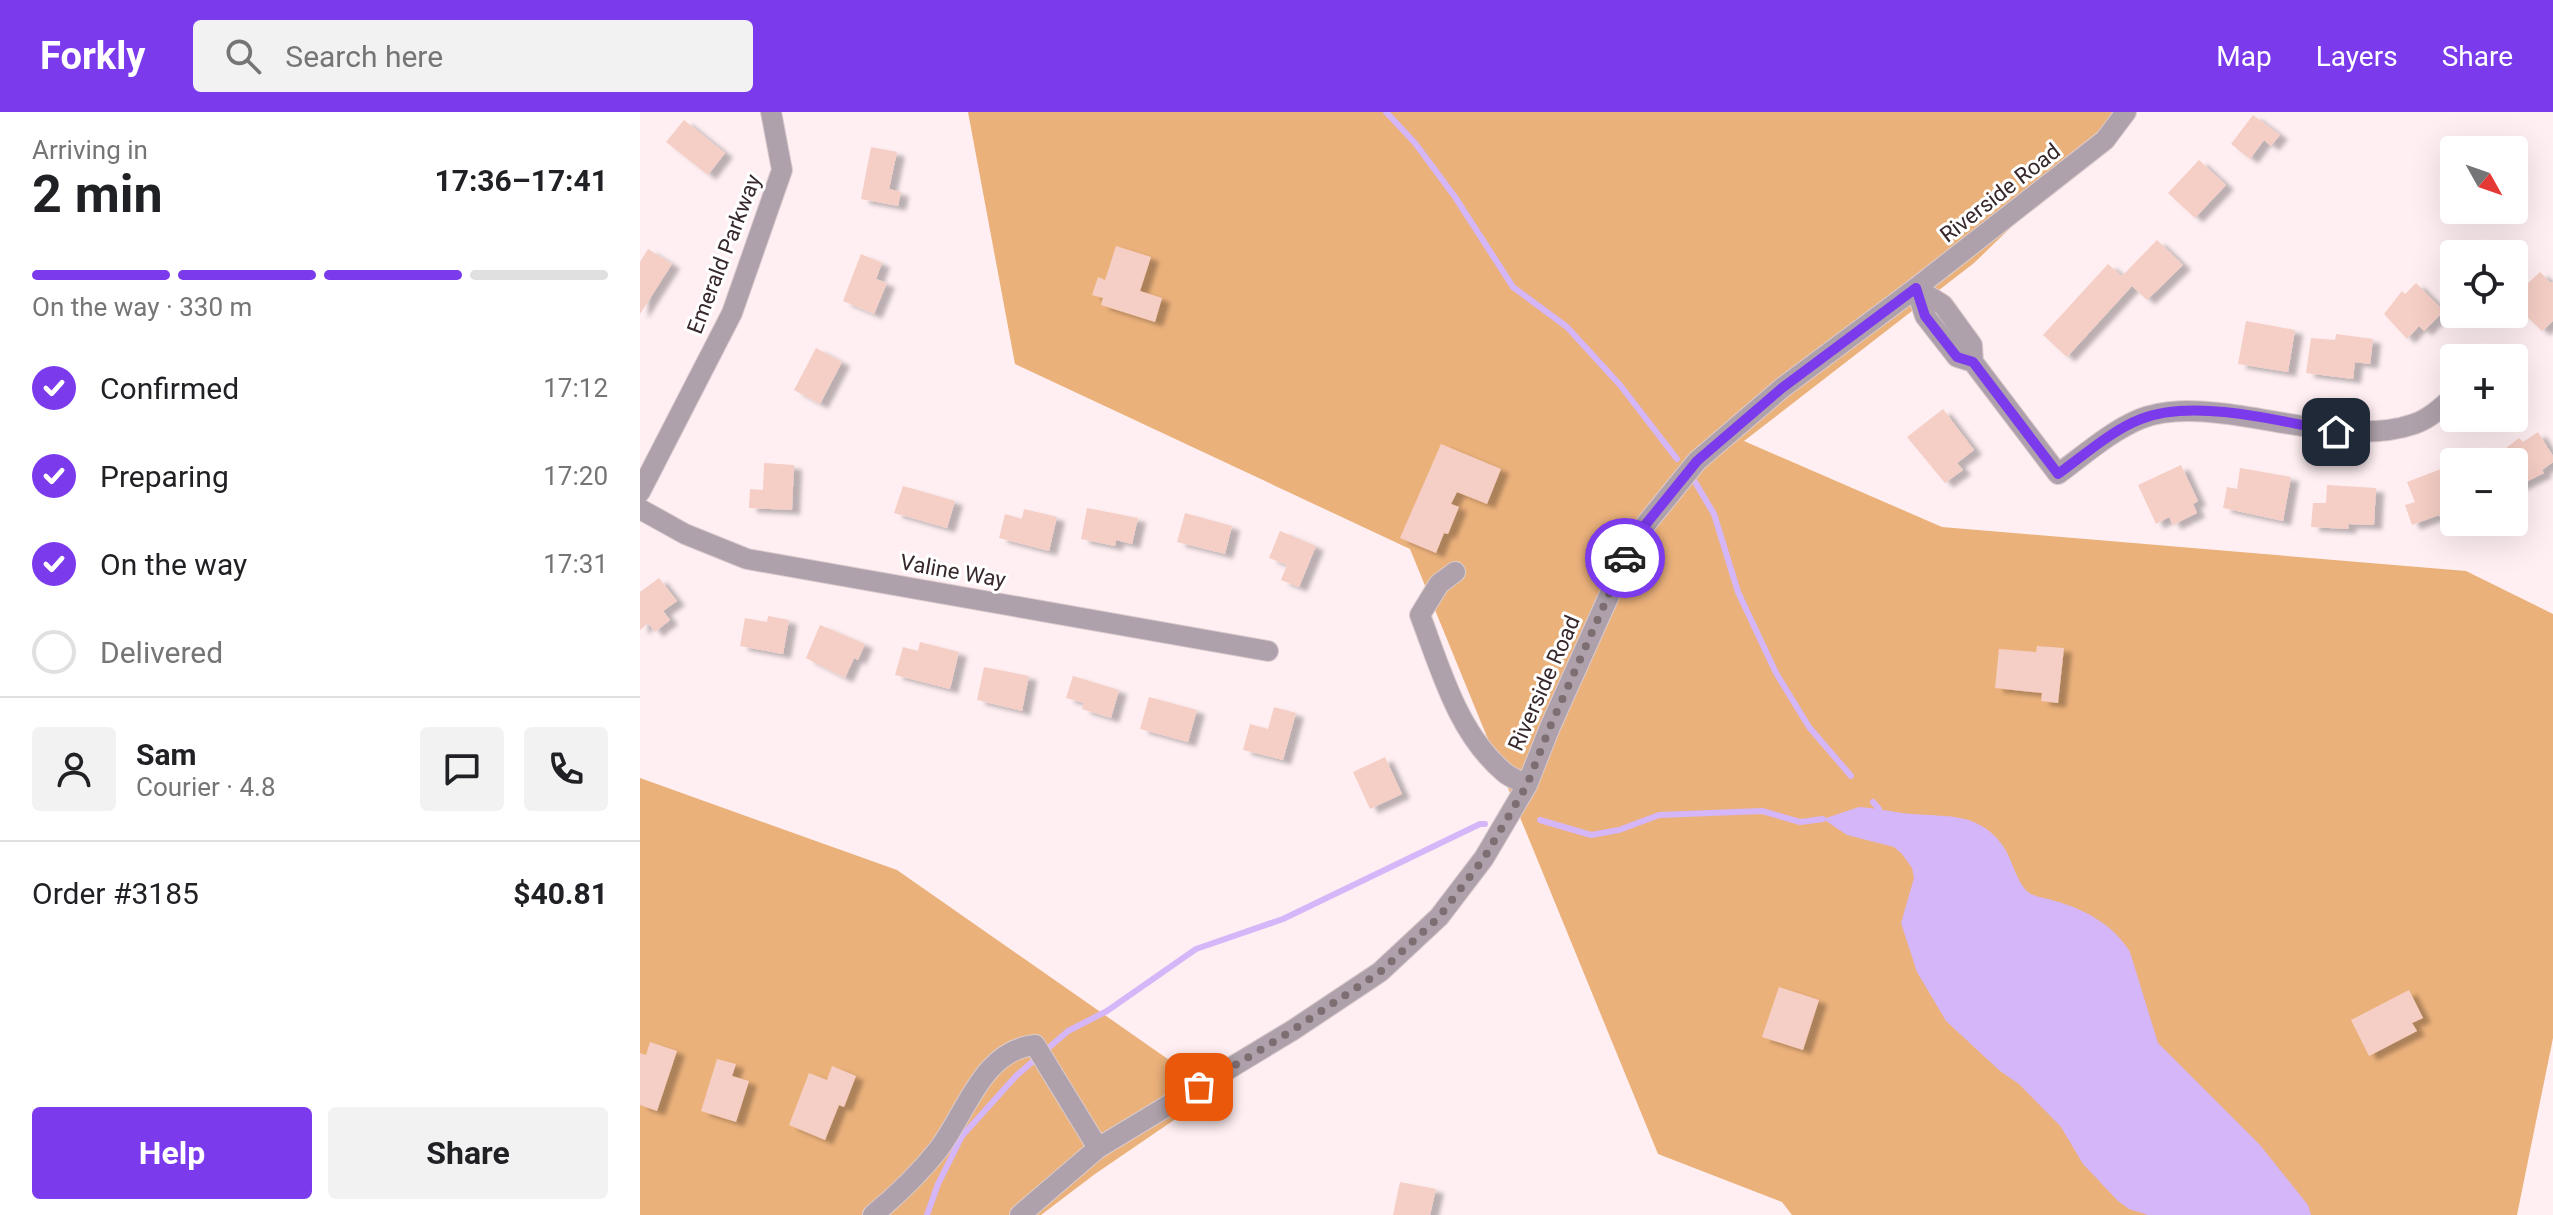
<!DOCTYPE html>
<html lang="en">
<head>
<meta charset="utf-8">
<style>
	body { margin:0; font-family:Roboto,sans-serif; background:#f2f2f2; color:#202124; height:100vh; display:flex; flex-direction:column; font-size:30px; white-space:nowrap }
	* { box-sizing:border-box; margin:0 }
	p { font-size:26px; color:#757577 }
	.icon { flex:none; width:44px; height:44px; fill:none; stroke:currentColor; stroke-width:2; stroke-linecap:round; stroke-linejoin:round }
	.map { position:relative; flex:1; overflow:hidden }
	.sheet { display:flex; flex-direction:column; background:#fff; width:640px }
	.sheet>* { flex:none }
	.needle { width:52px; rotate:130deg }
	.buttons { position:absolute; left:1800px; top:24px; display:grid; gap:16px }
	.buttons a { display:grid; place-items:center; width:88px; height:88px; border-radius:8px; background:#fff; box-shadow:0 8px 32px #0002; font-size:40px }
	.pin { position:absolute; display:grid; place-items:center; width:68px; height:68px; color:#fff; margin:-34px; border-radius:16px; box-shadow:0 4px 12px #0006 }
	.courier { position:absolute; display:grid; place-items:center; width:80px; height:80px; margin:-40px; border:6px solid #7c3aed; border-radius:50%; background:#fff; color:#222; box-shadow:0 2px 10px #0007 }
	.headline em { font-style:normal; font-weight:700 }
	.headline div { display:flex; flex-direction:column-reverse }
	.headline { display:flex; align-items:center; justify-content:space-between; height:136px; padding:0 32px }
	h1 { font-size:52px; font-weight:700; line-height:60px }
	.bar { display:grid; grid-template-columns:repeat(4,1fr); gap:12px 8px; align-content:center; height:96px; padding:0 32px }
	.bar i { height:10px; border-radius:6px; background:#e0e0e0 }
	.bar .active { background:#7c3aed }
	.bar p { grid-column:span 4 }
	.line { display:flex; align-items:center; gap:20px; padding:0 32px; border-top:2px solid #e0e0e0 }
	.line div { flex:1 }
	.round { display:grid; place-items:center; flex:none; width:84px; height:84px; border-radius:8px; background:#f2f2f2 }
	ol { padding:0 32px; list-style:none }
	li { display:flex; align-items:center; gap:24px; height:88px }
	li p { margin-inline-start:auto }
	li .icon { padding:8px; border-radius:50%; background:#7c3aed; color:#fff; stroke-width:4 }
	li:last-child { color:#757577 }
	li i { width:44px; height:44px; border:4px solid #e0e0e0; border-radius:50% }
	.action { display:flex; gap:16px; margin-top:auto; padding:16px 32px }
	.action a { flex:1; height:92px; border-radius:8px; background:#7c3aed; color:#fff; font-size:32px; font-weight:700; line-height:92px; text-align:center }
	.action a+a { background:#f2f2f2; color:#202124 }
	header { display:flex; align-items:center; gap:48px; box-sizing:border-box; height:112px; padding:0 40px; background:#7c3aed; color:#fff }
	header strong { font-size:38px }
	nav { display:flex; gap:44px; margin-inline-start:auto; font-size:28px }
	.search { width:560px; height:72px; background:#f2f2f2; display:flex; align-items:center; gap:20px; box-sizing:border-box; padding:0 28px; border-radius:8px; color:#757577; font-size:30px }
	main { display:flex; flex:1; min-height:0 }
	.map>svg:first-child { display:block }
	.forest { fill:#ebb17b }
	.water { fill:#d4b6f9 }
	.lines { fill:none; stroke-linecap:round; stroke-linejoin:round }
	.stream { stroke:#d4b6f9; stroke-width:6 }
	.building { fill:#f5cec5; filter:url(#shadow) }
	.minor-casing { stroke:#dbcbce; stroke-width:22 }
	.minor { stroke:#aea1ab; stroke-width:20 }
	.done { stroke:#7d6e71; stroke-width:8; stroke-dasharray:0 14.4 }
	.route { stroke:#7c3aed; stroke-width:10 }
	.labels { text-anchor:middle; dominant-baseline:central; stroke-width:6; stroke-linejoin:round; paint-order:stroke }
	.street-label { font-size:22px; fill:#37282b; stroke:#fff }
</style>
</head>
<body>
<header>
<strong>Forkly</strong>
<div class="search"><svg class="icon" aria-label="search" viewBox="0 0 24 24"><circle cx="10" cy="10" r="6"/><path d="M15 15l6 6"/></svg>Search here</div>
<nav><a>Map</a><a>Layers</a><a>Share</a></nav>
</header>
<main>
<section class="sheet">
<div class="headline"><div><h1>2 min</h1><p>Arriving in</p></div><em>17:36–17:41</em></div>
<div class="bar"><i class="active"></i><i class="active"></i><i class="active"></i><i></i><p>On the way · 330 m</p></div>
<ol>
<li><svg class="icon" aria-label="check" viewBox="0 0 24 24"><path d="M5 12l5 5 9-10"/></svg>Confirmed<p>17:12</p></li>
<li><svg class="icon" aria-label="check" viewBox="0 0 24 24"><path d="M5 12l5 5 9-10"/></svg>Preparing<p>17:20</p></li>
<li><svg class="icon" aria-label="check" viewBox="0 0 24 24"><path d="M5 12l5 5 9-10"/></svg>On the way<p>17:31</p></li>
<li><i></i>Delivered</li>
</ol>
<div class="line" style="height:144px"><a class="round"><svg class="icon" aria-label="person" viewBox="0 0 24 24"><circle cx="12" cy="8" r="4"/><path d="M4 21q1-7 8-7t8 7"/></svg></a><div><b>Sam</b><p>Courier · 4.8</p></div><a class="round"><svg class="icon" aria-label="chat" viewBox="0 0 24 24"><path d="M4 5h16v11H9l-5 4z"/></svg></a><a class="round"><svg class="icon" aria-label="phone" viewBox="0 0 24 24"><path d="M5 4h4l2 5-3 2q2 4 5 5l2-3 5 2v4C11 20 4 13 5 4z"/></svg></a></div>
<div class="line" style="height:104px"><div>Order #3185</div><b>$40.81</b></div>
<div class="action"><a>Help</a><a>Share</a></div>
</section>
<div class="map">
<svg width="1913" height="1103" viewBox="0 0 1913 1103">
	<defs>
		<filter id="shadow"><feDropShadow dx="8" dy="4.5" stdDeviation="2" flood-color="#0004"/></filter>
	</defs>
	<rect width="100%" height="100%" fill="#ffeff2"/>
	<path class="forest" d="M 328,0 L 1490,0 L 1334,151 L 1104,329 L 1302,415 L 1826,459 L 1913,502 L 1913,926 L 1877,1103 L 1152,1103 L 1142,1090 L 1018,1042 L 770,437 L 375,252 Z
		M 0,666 L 257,758 L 575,980 L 455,1062 L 401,1103 L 0,1103 Z"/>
	<path class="water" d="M 1219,695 C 1234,696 1248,699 1262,701 C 1300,706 1338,697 1363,734 C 1373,748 1377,774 1391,782 C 1399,786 1407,786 1415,789 C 1444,797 1474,813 1490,840 L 1518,931 L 1620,1033 L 1668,1093 L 1671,1103 L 1508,1103 L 1489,1097 L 1478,1089 L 1443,1052 L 1421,1015 L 1379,972 L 1360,959 L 1306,909 L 1277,860 L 1261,811 L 1274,766 L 1272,756 L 1262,742 L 1254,735 L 1207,723 L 1183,707 Z"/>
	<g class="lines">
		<path class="stream" d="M 746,0 L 775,31 L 815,85 L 873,175 L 927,215 L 980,273 L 1037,347
			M 1055,370 L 1074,402 L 1098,480 L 1136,561 L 1169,615 L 1211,664
			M 1233,690 L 1239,697
			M 900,708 L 951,723 L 979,718 L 1019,703 L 1122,699 L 1160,710 L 1183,707
			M 287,1103 L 298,1072 L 322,1024 L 376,964 L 428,919 L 467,899 L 556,837 L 643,807 L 840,712 L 845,712"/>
	</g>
	<path class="building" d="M 1613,3 L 1640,23 L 1631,34 L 1624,28 L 1610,47 L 1591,32 Z
		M 44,8 L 85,41 L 68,63 L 26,30 Z
		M 231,35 L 257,40 L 249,77 L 261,80 L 258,94 L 221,87 Z
		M 1559,48 L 1586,73 L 1555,106 L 1528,81 Z
		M 1517,128 L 1543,153 L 1507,188 L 1492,174 L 1427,245 L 1403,223 L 1468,152 L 1482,164 Z
		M 476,134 L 511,145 L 500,179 L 522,186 L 515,210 L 461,193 L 463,186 L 452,183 L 458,165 L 465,168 Z
		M 8,137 L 32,152 L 0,202 L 0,150 Z
		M 221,142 L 242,151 L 236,167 L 247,171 L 234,202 L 203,189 Z
		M 1900,160 L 1911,171 L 1913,170 L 1913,209 L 1902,219 L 1881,199 L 1886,195 L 1875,183 Z
		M 1776,171 L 1804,199 L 1784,219 L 1779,214 L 1767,227 L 1744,202 L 1762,179 L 1765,182 Z
		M 1606,209 L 1655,218 L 1648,260 L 1598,252 Z
		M 1696,222 L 1733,227 L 1730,252 L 1715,250 L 1713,267 L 1666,261 L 1671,226 L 1695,228 Z
		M 176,236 L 202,250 L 180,292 L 154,278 Z
		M 1303,297 L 1334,338 L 1317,351 L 1323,358 L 1305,371 L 1267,325 Z
		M 1898,320 L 1913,344 L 1913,350 L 1902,358 L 1904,361 L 1878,374 L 1874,368 L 1874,350 L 1862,350 L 1857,343 L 1879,326 L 1883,330 Z
		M 801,332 L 861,357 L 847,392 L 817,380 L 811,392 L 819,395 L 808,422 L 804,421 L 796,441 L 760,426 Z
		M 124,351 L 154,353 L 152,398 L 109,396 L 110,377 L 123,378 Z
		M 1814,352 L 1814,400 L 1800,405 L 1799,403 L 1772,413 L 1765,393 L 1775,390 L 1767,370 Z
		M 1541,353 L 1558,389 L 1553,392 L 1557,401 L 1533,413 L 1529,405 L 1516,412 L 1498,373 Z
		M 1600,356 L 1651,365 L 1643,409 L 1583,396 L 1587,375 L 1597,377 Z
		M 1687,373 L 1736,376 L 1734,413 L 1709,412 L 1708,417 L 1671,415 L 1673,391 L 1686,391 Z
		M 263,374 L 315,389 L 307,416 L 254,401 Z
		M 447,396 L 498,406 L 492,432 L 476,428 L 475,434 L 441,427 Z
		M 384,397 L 417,405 L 409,439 L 359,426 L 365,402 L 382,407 Z
		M 545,401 L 592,414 L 585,442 L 537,430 Z
		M 640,419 L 676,434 L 659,475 L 641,468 L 647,453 L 629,446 Z
		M 19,466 L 37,489 L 23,499 L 30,508 L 15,520 L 8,511 L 0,518 L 0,480 Z
		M 128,504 L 149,508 L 143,542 L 100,534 L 105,506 L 127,510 Z
		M 180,513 L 225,532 L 218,548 L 214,546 L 205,566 L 166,546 Z
		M 280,530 L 319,540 L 310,577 L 255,563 L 263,535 L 278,539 Z
		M 1397,534 L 1424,536 L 1418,591 L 1401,589 L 1402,581 L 1355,576 L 1359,537 L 1396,540 Z
		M 344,555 L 389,564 L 382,599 L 337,588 Z
		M 433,564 L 479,578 L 471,606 L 442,597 L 444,591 L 426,586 Z
		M 509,585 L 557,598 L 548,630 L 500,617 Z
		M 634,595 L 656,601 L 643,648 L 603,638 L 610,612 L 628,617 Z
		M 745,645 L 762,682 L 730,697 L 713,660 Z
		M 1139,875 L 1179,888 L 1163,938 L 1122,925 Z
		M 1769,878 L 1783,906 L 1772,911 L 1777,919 L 1729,944 L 1711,908 Z
		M 10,930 L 37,939 L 17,999 L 0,993 L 0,941 L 6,943 Z
		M 77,947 L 96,952 L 92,964 L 109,969 L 96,1010 L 61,999 Z
		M 192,954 L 216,964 L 204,995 L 199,993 L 185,1028 L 149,1013 L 169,961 L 187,968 Z
		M 760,1070 L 796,1077 L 790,1103 L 753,1103 Z"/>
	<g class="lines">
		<g class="minor-casing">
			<path id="minor" d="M 1276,176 L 1303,193 L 1332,233 L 1333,250 L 1418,362 C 1444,343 1471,319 1500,307 C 1525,297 1553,298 1579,301 C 1638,307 1717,332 1774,312 C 1789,307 1802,295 1814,284
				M 1276,176 L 1285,204 L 1317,245 L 1333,250
				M 0,380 L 92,201 L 142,58 L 131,0
				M 0,397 L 45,422 L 107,447 L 628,539
				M 815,460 L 799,472 L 780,503 C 801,558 818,622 865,661 C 871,666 880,669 887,673
				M 233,1103 C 257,1083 279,1062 298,1038 C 326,1002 342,938 395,933 L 458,1036
				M 380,1103 L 458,1036 L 653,918 L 740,860 L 799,805 L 844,746 L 887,673 L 910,615 L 985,448 L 1006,412 L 1057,349 L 1142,276 L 1276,176 L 1465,28 L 1486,0"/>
		</g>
		<use href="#minor" class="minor"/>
	</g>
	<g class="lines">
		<path class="done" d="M 559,975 L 653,918 L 740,860 L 799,805 L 844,746 L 887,673 L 910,615 L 985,446"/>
		<path class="route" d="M 985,446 L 1006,412 L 1057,349 L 1142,276 L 1276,176 L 1285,204 L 1317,245 L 1333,250 L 1418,362 C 1443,344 1472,318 1501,307 C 1553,286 1641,309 1696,320"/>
	</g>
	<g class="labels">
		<g class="street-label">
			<text transform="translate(1360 81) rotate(-38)">Riverside Road</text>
			<text transform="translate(84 142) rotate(-69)">Emerald Parkway</text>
			<text transform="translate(313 459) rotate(10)">Valine Way</text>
			<text transform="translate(904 571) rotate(-66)">Riverside Road</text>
		</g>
	</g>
</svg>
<div class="buttons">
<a><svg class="needle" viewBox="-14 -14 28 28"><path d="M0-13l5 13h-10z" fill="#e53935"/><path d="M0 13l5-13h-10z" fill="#757577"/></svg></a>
<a><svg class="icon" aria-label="locate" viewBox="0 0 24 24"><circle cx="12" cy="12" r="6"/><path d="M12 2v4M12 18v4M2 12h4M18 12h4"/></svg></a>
<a>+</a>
<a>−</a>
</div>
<div class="pin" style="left:559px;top:975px;background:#ea580c"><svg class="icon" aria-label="bag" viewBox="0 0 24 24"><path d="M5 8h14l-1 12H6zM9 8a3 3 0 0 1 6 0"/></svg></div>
<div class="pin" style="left:1696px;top:320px;background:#1f2937"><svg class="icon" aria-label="home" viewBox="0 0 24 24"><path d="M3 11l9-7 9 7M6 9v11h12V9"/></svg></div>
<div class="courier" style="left:985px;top:446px"><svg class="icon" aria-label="car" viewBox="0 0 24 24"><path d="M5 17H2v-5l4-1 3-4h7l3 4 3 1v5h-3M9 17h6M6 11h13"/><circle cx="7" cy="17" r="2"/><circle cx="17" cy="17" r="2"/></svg></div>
</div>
</main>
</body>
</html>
